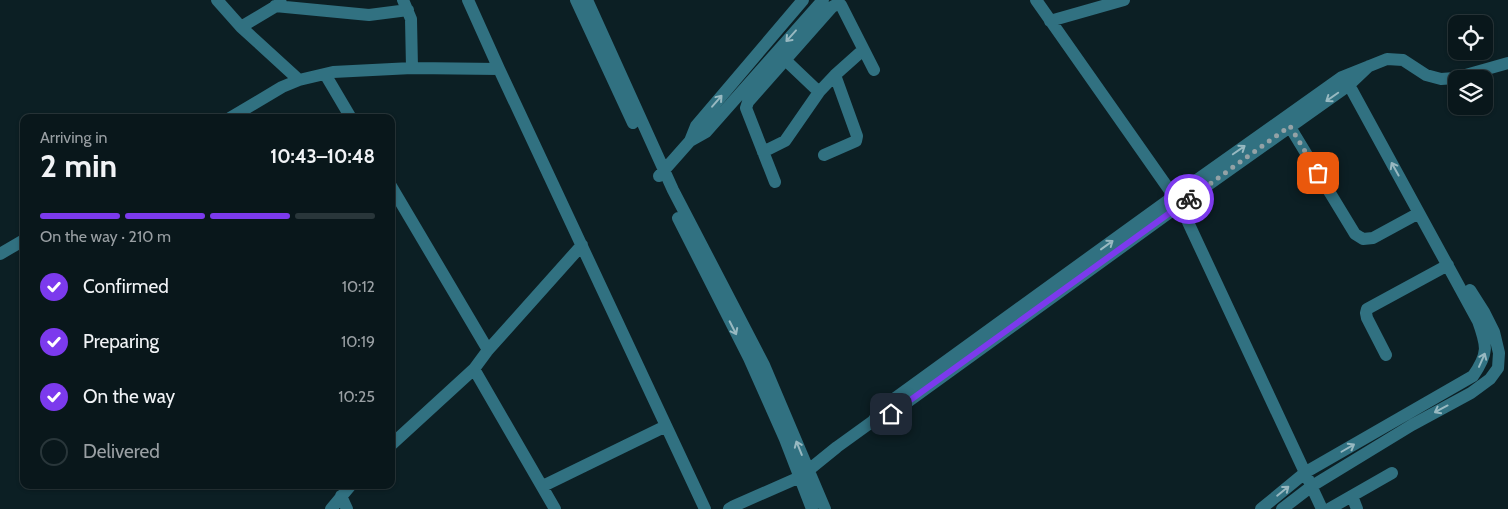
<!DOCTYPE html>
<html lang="en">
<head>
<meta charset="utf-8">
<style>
	body { margin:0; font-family:Cabin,sans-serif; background:#122024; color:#f1f3f6; height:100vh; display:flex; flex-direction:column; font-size:19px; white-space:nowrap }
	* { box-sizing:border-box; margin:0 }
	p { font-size:16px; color:#999fa3 }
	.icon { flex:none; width:28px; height:28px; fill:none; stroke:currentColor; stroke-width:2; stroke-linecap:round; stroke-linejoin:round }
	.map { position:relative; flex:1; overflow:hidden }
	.panel { position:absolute; left:20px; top:114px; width:375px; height:375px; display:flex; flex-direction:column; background:#09171b; border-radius:10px; box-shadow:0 1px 4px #0004,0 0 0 1px #29363a }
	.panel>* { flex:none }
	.buttons { position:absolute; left:1448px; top:15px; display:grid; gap:10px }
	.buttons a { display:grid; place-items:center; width:45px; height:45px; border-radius:10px; background:#09171b; box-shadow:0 1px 4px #0004,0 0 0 1px #29363a; font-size:25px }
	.pin { position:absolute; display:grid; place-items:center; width:42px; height:42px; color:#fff; margin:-21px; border-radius:10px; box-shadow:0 2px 8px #0006 }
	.courier { position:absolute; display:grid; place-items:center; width:50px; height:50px; margin:-25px; border:4px solid #7c3aed; border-radius:50%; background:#fff; color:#222; box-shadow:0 1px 6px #0007 }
	.headline em { font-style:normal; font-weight:800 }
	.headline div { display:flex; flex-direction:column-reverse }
	.headline { display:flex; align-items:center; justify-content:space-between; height:85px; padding:0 20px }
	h1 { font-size:32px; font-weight:800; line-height:38px }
	.bar { display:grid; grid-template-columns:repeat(4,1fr); gap:8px 5px; align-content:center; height:60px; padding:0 20px }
	.bar i { height:6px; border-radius:4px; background:#29363a }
	.bar .selected { background:#7c3aed }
	.bar p { grid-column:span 4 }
	ol { padding:0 20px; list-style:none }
	li { display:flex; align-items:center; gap:15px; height:55px }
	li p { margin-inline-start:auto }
	li .icon { padding:5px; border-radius:50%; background:#7c3aed; color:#fff; stroke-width:4 }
	li:last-child { color:#999fa3 }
	li i { width:28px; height:28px; border:2px solid #29363a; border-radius:50% }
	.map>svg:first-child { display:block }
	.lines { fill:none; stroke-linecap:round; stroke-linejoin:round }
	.minor { stroke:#317181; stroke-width:12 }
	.oneway { stroke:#98b9c1 }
	.done { stroke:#94a2a6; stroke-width:5; stroke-dasharray:0 9 }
	.route { stroke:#7c3aed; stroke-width:6 }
</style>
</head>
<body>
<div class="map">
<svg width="1508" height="509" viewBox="0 0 1508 509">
	<rect width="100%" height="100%" fill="#0c1f24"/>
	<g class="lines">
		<path class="minor" d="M 217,0 L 241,27 L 299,80
			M 403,0 L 411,19 L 412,68
			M 468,0 L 499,69 L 705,509
			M 576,0 L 633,123
			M 587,0 L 673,190 L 764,365 L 825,509
			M 1036,0 L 1180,205 L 1322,509
			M 275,6 L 369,15 L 408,10
			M 1050,21 L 1124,0
			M 241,27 L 281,3
			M 779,54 L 819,92
			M 325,74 L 351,118
			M 230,118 L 282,87 L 299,80 L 333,72 L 412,68 L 499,69
			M 1290,127 L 1355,234 L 1363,239 L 1373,238 L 1419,213
			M 690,141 L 706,132 L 823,0
			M 763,152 L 785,141 L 819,92 L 835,75 L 863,50
			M 824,155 L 856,141 L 857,136 L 835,75
			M 659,176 L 690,141 L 696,126 L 803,0
			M 775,182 L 746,108 L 748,102 L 832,7 L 837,4 L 841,5 L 874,70
			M 391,186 L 488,350
			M 678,218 L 749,358 L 785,439 L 812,509
			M 0,254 L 24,240
			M 1386,355 L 1367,318 L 1366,313 L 1367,309 L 1448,265
			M 474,369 L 555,509
			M 873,421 L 884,406 L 1174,196 L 1342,77 L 1387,59 L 1403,60 L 1426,75 L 1441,79 L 1455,78 L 1508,63
			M 391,445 L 474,369 L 488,350 L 582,245
			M 543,486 L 666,426
			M 341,496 L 347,509
			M 1352,496 L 1357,509
			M 331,509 L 351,485
			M 729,509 L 734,506 L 800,477 L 837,447 L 873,421 L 891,414 L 1180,205 L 1349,85 L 1369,66
			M 1261,509 L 1306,472 L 1473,376 C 1489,353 1487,346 1478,321 L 1349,85
			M 1282,509 L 1312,486 L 1412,425 L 1471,393 L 1490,379 L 1498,368 L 1499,353 L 1494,332 L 1484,312 L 1470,290
			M 1329,509 L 1392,473"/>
	</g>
	<defs><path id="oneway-shaft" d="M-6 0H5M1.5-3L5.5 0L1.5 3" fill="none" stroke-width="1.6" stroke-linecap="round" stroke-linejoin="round" transform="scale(1.25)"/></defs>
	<g class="oneway">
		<use href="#oneway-shaft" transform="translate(791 36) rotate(132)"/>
		<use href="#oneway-shaft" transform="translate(1332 97) rotate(145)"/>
		<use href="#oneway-shaft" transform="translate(717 101) rotate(-49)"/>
		<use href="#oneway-shaft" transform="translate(1239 150) rotate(-35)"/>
		<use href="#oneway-shaft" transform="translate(1395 169) rotate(-119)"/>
		<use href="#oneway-shaft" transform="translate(1107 245) rotate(-36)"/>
		<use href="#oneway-shaft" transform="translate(733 328) rotate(63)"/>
		<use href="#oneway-shaft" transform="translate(1482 360) rotate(-66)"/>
		<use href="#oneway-shaft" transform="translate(1441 409) rotate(152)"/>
		<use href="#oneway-shaft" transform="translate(799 448) rotate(-112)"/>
		<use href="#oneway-shaft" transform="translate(1348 448) rotate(-30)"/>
		<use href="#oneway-shaft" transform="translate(1283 491) rotate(-39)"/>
	</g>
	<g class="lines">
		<path class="done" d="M 1189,199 L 1290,126 L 1318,173"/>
		<path class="route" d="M 891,414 L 1189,199"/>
	</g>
</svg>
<div class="buttons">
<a><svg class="icon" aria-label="locate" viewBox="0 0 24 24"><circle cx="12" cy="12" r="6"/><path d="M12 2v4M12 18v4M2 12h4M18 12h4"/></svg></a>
<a><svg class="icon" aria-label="layers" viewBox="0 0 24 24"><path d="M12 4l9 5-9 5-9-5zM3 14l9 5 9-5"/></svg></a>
</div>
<div class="pin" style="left:1318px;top:173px;background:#ea580c"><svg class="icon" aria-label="bag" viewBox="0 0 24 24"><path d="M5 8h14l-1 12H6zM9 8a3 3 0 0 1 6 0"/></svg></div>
<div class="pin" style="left:891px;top:414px;background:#1f2937"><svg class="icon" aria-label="home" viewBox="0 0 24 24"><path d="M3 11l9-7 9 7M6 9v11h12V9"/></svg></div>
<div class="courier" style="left:1189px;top:199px"><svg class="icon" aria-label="bike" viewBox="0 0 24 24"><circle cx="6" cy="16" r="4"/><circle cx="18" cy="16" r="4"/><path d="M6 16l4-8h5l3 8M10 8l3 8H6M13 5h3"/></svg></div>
<section class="panel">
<div class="headline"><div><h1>2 min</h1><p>Arriving in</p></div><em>10:43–10:48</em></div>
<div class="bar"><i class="selected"></i><i class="selected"></i><i class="selected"></i><i></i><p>On the way · 210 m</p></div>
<ol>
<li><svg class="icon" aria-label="check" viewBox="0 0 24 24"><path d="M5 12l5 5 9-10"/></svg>Confirmed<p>10:12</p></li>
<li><svg class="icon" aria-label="check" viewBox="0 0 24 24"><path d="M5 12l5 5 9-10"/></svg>Preparing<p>10:19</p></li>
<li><svg class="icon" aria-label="check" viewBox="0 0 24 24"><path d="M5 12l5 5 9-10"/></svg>On the way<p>10:25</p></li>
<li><i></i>Delivered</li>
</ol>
</section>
</div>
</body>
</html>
